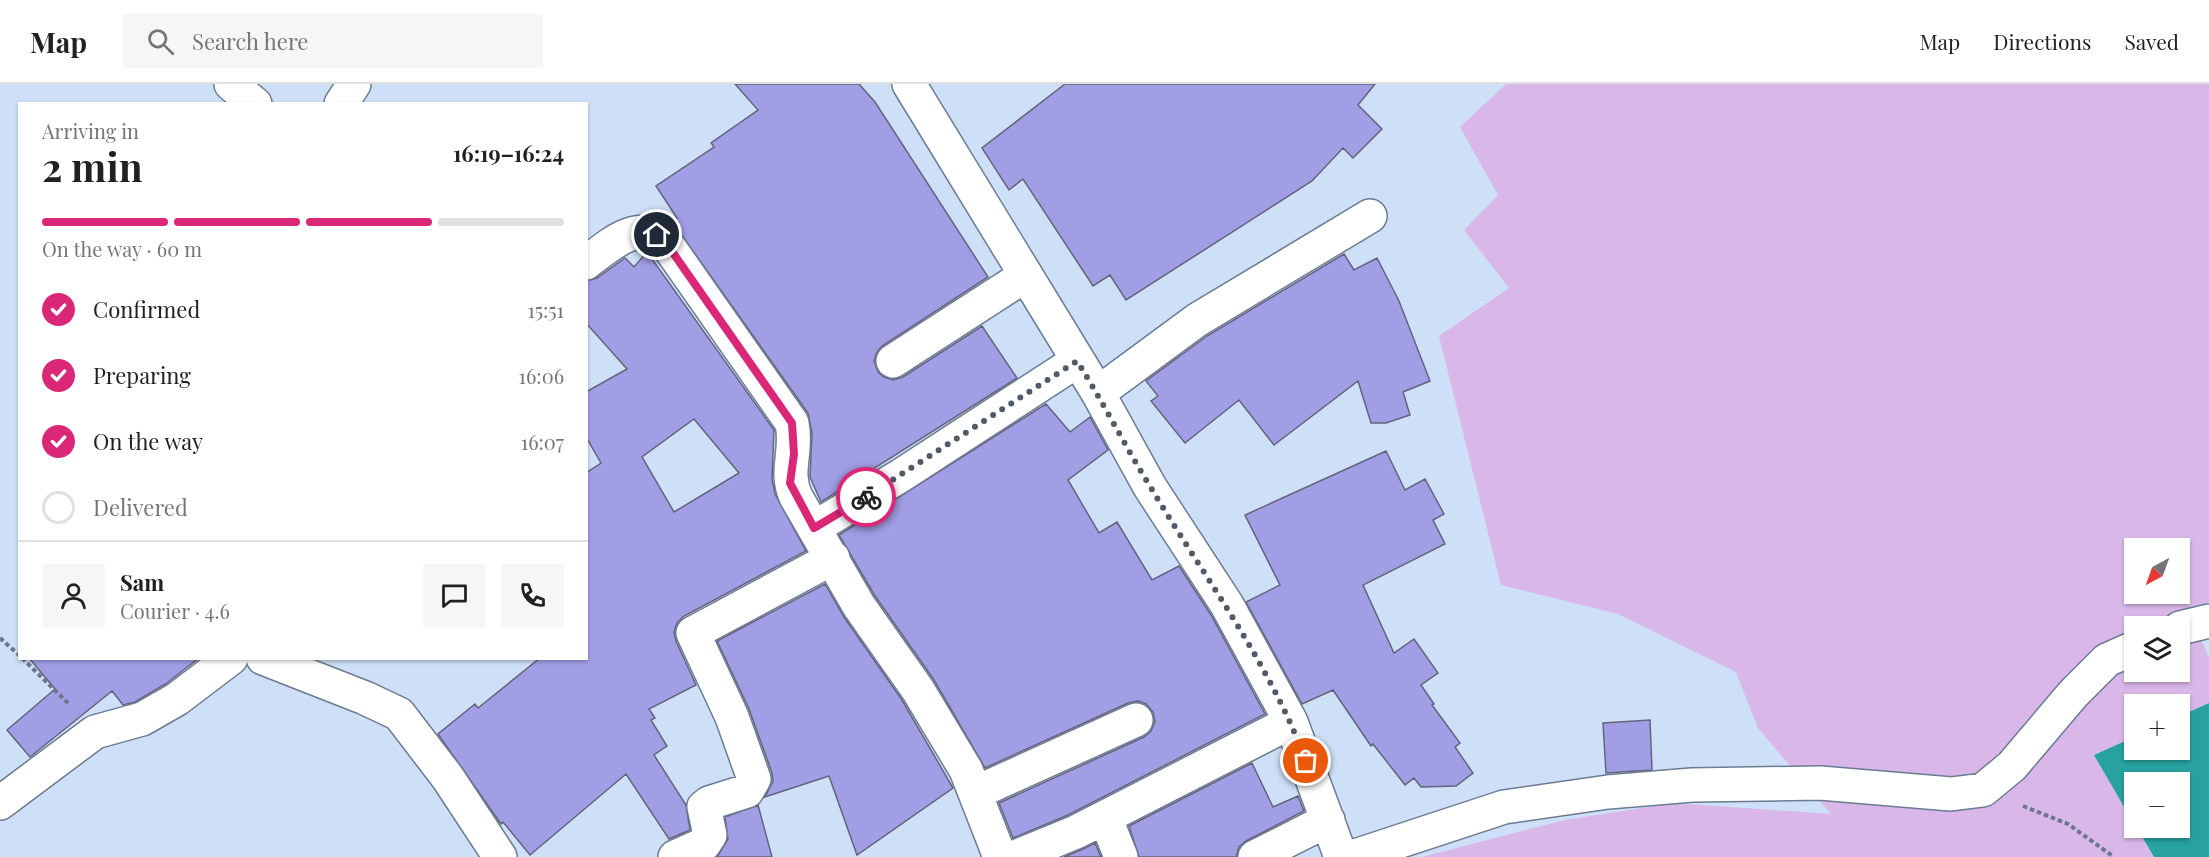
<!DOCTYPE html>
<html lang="en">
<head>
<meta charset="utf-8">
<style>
	body { margin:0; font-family:"Playfair Display",serif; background:#f6f6f6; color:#202124; height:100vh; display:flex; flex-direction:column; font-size:22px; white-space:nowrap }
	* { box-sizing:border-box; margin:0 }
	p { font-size:20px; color:#757577 }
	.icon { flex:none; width:33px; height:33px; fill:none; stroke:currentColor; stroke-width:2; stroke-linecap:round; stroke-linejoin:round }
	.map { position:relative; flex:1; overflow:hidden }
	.side { position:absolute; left:18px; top:18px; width:570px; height:558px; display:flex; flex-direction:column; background:#fff; border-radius:0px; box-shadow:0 2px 4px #0004 }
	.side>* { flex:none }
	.needle { width:39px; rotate:221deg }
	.tools { position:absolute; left:2124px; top:454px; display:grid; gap:12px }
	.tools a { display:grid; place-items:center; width:66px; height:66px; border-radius:0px; background:#fff; box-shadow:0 2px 4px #0004; font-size:30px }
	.pin { position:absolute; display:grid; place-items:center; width:51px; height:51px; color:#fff; margin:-26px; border:3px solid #fff; border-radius:50%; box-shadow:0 2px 6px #0007 }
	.courier { position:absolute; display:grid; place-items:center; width:60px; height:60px; margin:-30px; border:4px solid #db2777; border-radius:50%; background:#fff; color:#222; box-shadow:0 2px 8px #0007 }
	.summary em { font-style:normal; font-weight:700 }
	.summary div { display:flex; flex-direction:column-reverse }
	.summary { display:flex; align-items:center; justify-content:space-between; height:102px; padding:0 24px }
	h1 { font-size:39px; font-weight:700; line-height:45px }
	.bar { display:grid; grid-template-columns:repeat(4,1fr); gap:9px 6px; align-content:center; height:72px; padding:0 24px }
	.bar i { height:8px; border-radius:4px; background:#e0e0e0 }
	.bar .selected { background:#db2777 }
	.bar p { grid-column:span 4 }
	.line { display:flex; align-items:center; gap:15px; padding:0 24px; border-top:2px solid #e0e0e0 }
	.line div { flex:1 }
	.round { display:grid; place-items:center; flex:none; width:63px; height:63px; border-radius:0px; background:#f6f6f6 }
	ol { padding:0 24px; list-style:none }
	li { display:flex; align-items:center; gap:18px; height:66px }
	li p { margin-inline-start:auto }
	li .icon { padding:6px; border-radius:50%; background:#db2777; color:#fff; stroke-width:4 }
	li:last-child { color:#757577 }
	li i { width:33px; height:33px; border:3px solid #e0e0e0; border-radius:50% }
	header { display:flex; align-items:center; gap:36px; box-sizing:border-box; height:84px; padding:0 30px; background:#fff; border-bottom:2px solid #e0e0e0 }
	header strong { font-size:28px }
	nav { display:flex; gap:33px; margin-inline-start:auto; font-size:21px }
	.search { width:420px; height:54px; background:#f6f6f6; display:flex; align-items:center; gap:15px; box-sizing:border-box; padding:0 21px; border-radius:0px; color:#757577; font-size:22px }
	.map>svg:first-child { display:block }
	.green { fill:#d9b7e9; fill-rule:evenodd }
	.water { fill:#28a1a1 }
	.building { fill:#a19ee5; stroke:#64637c; stroke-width:1.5; fill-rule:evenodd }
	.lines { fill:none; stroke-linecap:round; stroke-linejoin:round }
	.minor-casing { stroke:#6b7b91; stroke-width:36 }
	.path { stroke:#6c7888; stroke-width:4; stroke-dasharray:4.5 3; stroke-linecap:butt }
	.minor { stroke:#fff; stroke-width:33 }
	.done { stroke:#515b68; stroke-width:6; stroke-dasharray:0 10.8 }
	.route { stroke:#db2777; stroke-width:8 }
</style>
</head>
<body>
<header>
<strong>Map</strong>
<div class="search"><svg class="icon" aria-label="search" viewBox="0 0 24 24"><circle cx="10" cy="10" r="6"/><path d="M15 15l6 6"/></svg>Search here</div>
<nav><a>Map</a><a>Directions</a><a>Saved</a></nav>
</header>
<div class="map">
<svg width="2209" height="773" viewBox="0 0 2209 773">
	<rect width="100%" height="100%" fill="#cee0f8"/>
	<path class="green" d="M 1506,0 L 2209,0 L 2209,518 L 2188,525 L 2209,574 L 2209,619 L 2180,632 L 2180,621 L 2134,621 L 2134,653 L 2094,671 L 2154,773 L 1422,773 L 1565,736 L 1674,719 L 1831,730 L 1758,644 L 1736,588 L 1618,530 L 1501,501 L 1439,252 L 1509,204 L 1464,146 L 1498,111 L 1460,43 ZM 2134,465 L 2180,465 L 2180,510 L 2134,510 ZM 2134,543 L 2180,543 L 2180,588 L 2134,588 Z"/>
	<path class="water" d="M 2209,619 L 2209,773 L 2154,773 L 2137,744 L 2180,744 L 2180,699 L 2134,699 L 2134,740 L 2094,671 L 2134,653 L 2134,666 L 2180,666 L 2180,632 Z"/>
	<path class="building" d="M 735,0 L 859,0 L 875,18 L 988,193 L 882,262 L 877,268 L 874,277 L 878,288 L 884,293 L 893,296 L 903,293 L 982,242 L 1017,294 L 821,418 L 810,393 L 812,349 L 808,329 L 673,139 L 677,134 L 656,102 L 714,63 L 711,59 L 758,26 Z
		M 1065,0 L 1375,0 L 1358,21 L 1382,45 L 1353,74 L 1343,64 L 1312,97 L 1126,216 L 1110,191 L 1093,202 L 1023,95 L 1009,106 L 982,64 Z
		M 647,168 L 774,346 L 772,395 L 775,410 L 806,467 L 684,532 L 677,539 L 674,548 L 676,557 L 696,601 L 649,625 L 655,634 L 651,636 L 667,662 L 654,671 L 686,721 L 690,746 L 669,755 L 626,690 L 530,771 L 503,738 L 501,740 L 438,650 L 475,620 L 478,624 L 540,574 L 586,574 L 586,389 L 601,379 L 586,353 L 586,308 L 627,285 L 586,239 L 586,197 L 597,194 L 625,174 L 634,183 ZM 694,335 L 739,389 L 674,428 L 642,373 Z
		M 1344,170 L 1354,186 L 1377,174 L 1399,217 L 1430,297 L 1403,308 L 1410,331 L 1386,339 L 1371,339 L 1358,297 L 1274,361 L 1239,316 L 1185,359 L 1151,317 L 1158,312 L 1146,297 L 1207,252 Z
		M 1046,320 L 1070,348 L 1090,333 L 1108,366 L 1068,396 L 1099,449 L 1117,438 L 1152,496 L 1179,482 L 1211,531 L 1265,630 L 1068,731 L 1013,754 L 999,719 L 1144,653 L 1151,647 L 1155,638 L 1153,628 L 1146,620 L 1138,617 L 1128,619 L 985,684 L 934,596 L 875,512 L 839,451 Z
		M 1386,367 L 1405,406 L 1425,395 L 1444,430 L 1433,436 L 1445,460 L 1363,501 L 1394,569 L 1414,555 L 1438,589 L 1421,601 L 1434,620 L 1432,621 L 1460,659 L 1455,663 L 1473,689 L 1456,702 L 1421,703 L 1414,694 L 1405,701 L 1373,660 L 1371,662 L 1333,606 L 1302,620 L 1246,518 L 1280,501 L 1245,431 Z
		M 825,500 L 844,533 L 902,616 L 953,704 L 857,771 L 829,692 L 765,713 L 773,697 L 772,689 L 749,625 L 717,557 Z
		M 29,574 L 199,574 L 167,599 L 135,618 L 123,621 L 112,607 L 30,673 L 7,646 L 55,605 Z
		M 1650,636 L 1652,686 L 1606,689 L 1603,639 Z
		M 1252,679 L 1273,723 L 1298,712 L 1304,727 L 1246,757 L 1239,763 L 1236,773 L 1139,773 L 1129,742 Z
		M 758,721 L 772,773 L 717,773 L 728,755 L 725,733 Z
		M 1095,759 L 1101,773 L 1064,773 L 1083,765 Z"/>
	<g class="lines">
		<g class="minor-casing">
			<path id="minor" d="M 231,0 L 255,20
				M 909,0 L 1098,309 L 1150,403 L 1227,521 L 1291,638 L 1341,773
				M 341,20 L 354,0
				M 586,179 C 609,162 636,135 664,156 L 792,339 C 798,368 784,387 796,413 L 859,522 L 918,606 L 966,686 L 1000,773
				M 893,277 L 1026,191
				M 1098,309 L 1197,236 L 1370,132
				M 814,444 L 900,392 L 1077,277
				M 2180,544 L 2209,537
				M 263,574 L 365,614 L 399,630 L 448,694 L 500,773
				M 975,709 L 1136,636
				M 0,719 L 95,648 L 142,635 L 177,615 L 231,574
				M 1105,733 L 1121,773
				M 675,773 L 704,760 L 710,751 L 704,723 L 709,719 L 747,707 L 754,695 L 732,633 L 693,549 L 833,474
				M 1015,773 L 1076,748 L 1291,638
				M 1255,773 L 1328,736
				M 1352,773 L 1504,723 L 1608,708 L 1692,701 L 1820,699 L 1951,710 L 1983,706 L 2012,682 L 2073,610 L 2107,576 L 2134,564"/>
		</g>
		<path class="path" d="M 0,554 L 20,572
			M 22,574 L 70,621
			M 2023,722 L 2068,740 L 2114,773"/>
		<use href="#minor" class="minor"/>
	</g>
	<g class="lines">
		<path class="done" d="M 866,413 L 1077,277 C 1103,318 1125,362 1151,404 C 1205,494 1269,578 1306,677"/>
		<path class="route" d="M 657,151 L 664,156 L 792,339 L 794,370 L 790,399 L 814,444 L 866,413"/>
	</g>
</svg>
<div class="tools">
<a><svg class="needle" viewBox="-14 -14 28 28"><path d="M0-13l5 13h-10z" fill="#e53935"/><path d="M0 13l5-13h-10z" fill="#757577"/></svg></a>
<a><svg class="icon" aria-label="layers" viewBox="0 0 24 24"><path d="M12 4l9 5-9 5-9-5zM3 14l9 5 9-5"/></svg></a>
<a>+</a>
<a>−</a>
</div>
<div class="pin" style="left:1306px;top:677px;background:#ea580c"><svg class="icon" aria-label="bag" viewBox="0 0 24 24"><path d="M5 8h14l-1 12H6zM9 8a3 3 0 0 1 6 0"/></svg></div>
<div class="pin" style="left:657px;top:151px;background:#1f2937"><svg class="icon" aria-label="home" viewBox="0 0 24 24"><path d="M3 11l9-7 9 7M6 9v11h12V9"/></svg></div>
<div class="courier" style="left:866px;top:413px"><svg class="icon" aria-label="bike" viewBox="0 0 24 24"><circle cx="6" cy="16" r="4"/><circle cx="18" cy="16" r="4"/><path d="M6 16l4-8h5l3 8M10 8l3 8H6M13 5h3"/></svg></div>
<section class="side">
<div class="summary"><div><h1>2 min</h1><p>Arriving in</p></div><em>16:19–16:24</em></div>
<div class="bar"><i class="selected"></i><i class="selected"></i><i class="selected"></i><i></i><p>On the way · 60 m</p></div>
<ol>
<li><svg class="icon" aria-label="check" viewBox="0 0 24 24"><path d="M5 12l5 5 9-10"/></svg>Confirmed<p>15:51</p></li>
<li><svg class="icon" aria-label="check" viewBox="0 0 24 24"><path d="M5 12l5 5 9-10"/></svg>Preparing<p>16:06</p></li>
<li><svg class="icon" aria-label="check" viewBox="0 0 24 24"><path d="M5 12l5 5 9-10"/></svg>On the way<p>16:07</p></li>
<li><i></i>Delivered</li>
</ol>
<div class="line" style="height:108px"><a class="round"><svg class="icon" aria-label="person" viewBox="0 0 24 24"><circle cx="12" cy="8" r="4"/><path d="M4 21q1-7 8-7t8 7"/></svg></a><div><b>Sam</b><p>Courier · 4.6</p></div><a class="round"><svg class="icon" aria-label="chat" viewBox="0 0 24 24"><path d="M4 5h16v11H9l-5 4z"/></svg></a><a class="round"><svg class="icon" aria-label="phone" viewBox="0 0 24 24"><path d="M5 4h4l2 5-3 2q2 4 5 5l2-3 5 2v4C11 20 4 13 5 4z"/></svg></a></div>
</section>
</div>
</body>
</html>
